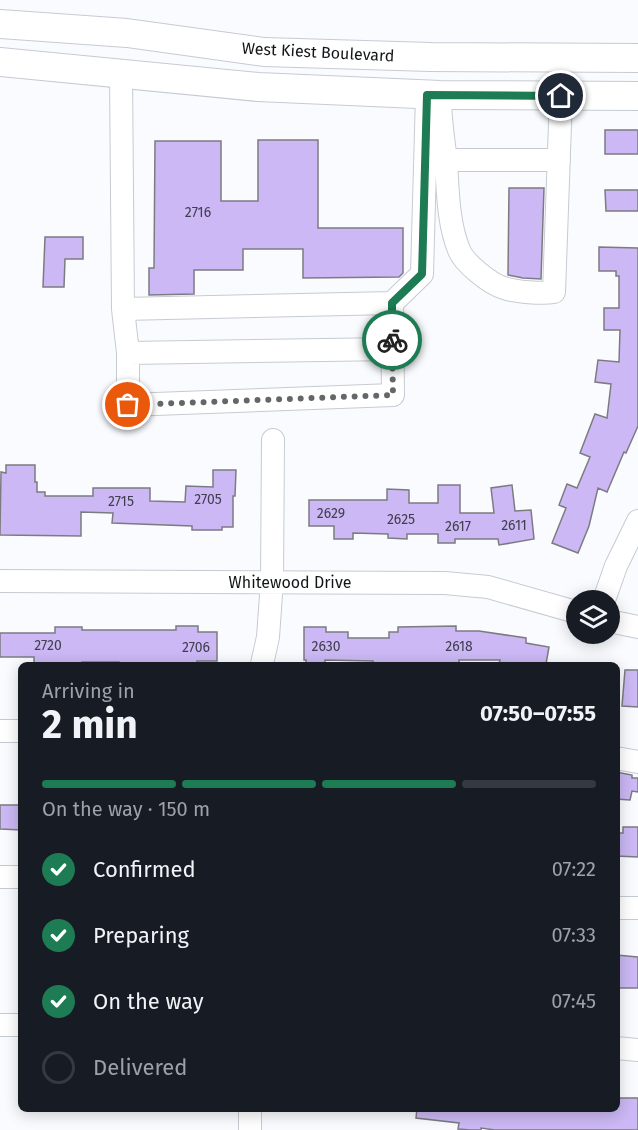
<!DOCTYPE html>
<html lang="en">
<head>
<meta charset="utf-8">
<style>
	body { margin:0; font-family:"Fira Sans",sans-serif; background:#242831; color:#f1f3f6; height:100vh; display:flex; flex-direction:column; font-size:22px; white-space:nowrap }
	* { box-sizing:border-box; margin:0 }
	p { font-size:20px; color:#9ea1a6 }
	.icon { flex:none; width:33px; height:33px; fill:none; stroke:currentColor; stroke-width:2; stroke-linecap:round; stroke-linejoin:round }
	.map { position:relative; flex:1; overflow:hidden }
	.drawer { position:absolute; left:18px; top:662px; width:602px; height:450px; display:flex; flex-direction:column; background:#171b24; border-radius:9px; box-shadow:0 3px 15px #0003 }
	.drawer>* { flex:none }
	.tools { position:absolute; left:566px; top:590px; display:grid; gap:12px }
	.tools a { display:grid; place-items:center; width:54px; height:54px; border-radius:50%; background:#171b24; box-shadow:0 3px 15px #0003; font-size:30px }
	.pin { position:absolute; display:grid; place-items:center; width:51px; height:51px; color:#fff; margin:-26px; border:3px solid #fff; border-radius:50%; box-shadow:0 2px 6px #0007 }
	.courier { position:absolute; display:grid; place-items:center; width:60px; height:60px; margin:-30px; border:4px solid #1d7c53; border-radius:50%; background:#fff; color:#222; box-shadow:0 2px 8px #0007 }
	.overview em { font-style:normal; font-weight:700 }
	.overview div { display:flex; flex-direction:column-reverse }
	.overview { display:flex; align-items:center; justify-content:space-between; height:102px; padding:0 24px }
	h1 { font-size:39px; font-weight:700; line-height:45px }
	.bar { display:grid; grid-template-columns:repeat(4,1fr); gap:9px 6px; align-content:center; height:72px; padding:0 24px }
	.bar i { height:8px; border-radius:4px; background:#363941 }
	.bar .on { background:#1d7c53 }
	.bar p { grid-column:span 4 }
	ol { padding:0 24px; list-style:none }
	li { display:flex; align-items:center; gap:18px; height:66px }
	li p { margin-inline-start:auto }
	li .icon { padding:6px; border-radius:50%; background:#1d7c53; color:#fff; stroke-width:4 }
	li:last-child { color:#9ea1a6 }
	li i { width:33px; height:33px; border:3px solid #363941; border-radius:50% }
	.map>svg:first-child { display:block }
	.building { fill:#cbb8f4; stroke:#7d7b82; stroke-width:1.5 }
	.lines { fill:none; stroke-linecap:round; stroke-linejoin:round }
	.minor-casing { stroke:#c6cbd3; stroke-width:24 }
	.major-casing { stroke:#c6cbd3; stroke-width:30 }
	.minor { stroke:#fff; stroke-width:22 }
	.major { stroke:#fff; stroke-width:28 }
	.done { stroke:#646668; stroke-width:6; stroke-dasharray:0 10.8 }
	.route { stroke:#1d7c53; stroke-width:8 }
	.labels { text-anchor:middle; dominant-baseline:central; stroke-width:5; stroke-linejoin:round; paint-order:stroke }
	.number-label { font-size:14px; fill:#413e4f }
	.street-label { font-size:16px; fill:#131618; stroke:#fff }
</style>
</head>
<body>
<div class="map">
<svg width="638" height="1130" viewBox="0 0 638 1130">
	<rect width="100%" height="100%" fill="#f9fbfe"/>
	<path class="building" d="M 605,130 L 638,130 L 638,154 L 605,154 Z
		M 258,140 L 318,140 L 318,228 L 403,228 L 403,273 L 399,277 L 303,278 L 303,249 L 243,249 L 243,270 L 194,270 L 194,294 L 149,295 L 149,268 L 154,268 L 155,141 L 221,141 L 221,201 L 258,201 Z
		M 509,188 L 544,188 L 541,279 L 523,278 L 508,275 Z
		M 605,190 L 638,190 L 638,211 L 606,211 Z
		M 45,237 L 83,237 L 83,259 L 65,259 L 64,287 L 43,287 Z
		M 599,247 L 638,248 L 638,426 L 626,453 L 624,452 L 607,492 L 598,488 L 589,526 L 578,553 L 552,543 L 566,508 L 559,505 L 567,484 L 577,488 L 590,457 L 580,453 L 595,414 L 607,418 L 611,384 L 595,382 L 598,360 L 619,362 L 620,330 L 604,330 L 604,308 L 619,308 L 619,276 L 616,276 L 616,271 L 599,271 Z
		M 6,465 L 35,465 L 35,482 L 37,482 L 37,492 L 45,492 L 45,496 L 93,496 L 93,488 L 150,488 L 150,501 L 185,502 L 186,486 L 213,487 L 213,470 L 236,470 L 235,496 L 233,496 L 233,527 L 222,527 L 222,530 L 192,530 L 192,526 L 112,523 L 113,513 L 81,512 L 81,536 L 0,535 L 1,472 L 6,473 Z
		M 438,485 L 460,485 L 460,513 L 494,513 L 491,488 L 512,485 L 515,511 L 531,510 L 534,539 L 499,545 L 498,539 L 455,539 L 455,543 L 438,543 L 438,534 L 407,534 L 407,539 L 388,538 L 388,534 L 353,533 L 353,539 L 334,539 L 334,526 L 309,526 L 309,500 L 387,500 L 387,489 L 409,490 L 409,503 L 438,503 Z
		M 176,626 L 198,626 L 198,632 L 217,632 L 217,661 L 197,661 L 197,664 L 119,664 L 119,662 L 82,662 L 82,664 L 34,664 L 34,657 L 0,657 L 0,633 L 55,633 L 55,627 L 82,627 L 82,630 L 176,630 Z
		M 456,626 L 456,631 L 479,631 L 526,638 L 526,643 L 549,647 L 546,664 L 499,664 L 500,660 L 459,660 L 459,664 L 373,664 L 373,661 L 325,660 L 325,664 L 306,664 L 306,660 L 304,660 L 304,627 L 326,627 L 326,632 L 348,632 L 348,638 L 389,638 L 389,632 L 398,632 L 398,627 Z
		M 625,670 L 638,670 L 638,707 L 622,706 Z
		M 616,772 L 632,775 L 632,778 L 638,778 L 638,792 L 632,791 L 630,800 L 616,799 Z
		M 0,805 L 21,805 L 21,830 L 0,829 Z
		M 623,827 L 638,827 L 638,857 L 616,856 L 616,833 L 623,833 Z
		M 616,955 L 638,957 L 638,988 L 616,988 Z
		M 616,1098 L 638,1098 L 638,1130 L 495,1130 L 481,1128 L 481,1130 L 471,1130 L 458,1129 L 459,1123 L 416,1118 L 417,1108 L 616,1108 Z"/>
	<g class="lines">
		<g class="minor-casing">
			<path id="minor" d="M 121,74 L 123,309 L 128,353 L 128,405 L 393,395 L 392,303 L 422,274 L 427,95
				M 440,99 C 440,120 444,142 446,163 C 448,192 448,223 459,250 C 464,263 490,284 504,288 C 515,292 543,294 554,292 L 561,96
				M 445,160 L 559,160
				M 123,309 L 392,303
				M 128,353 L 392,349
				M 0,581 L 445,583 L 488,587 L 576,612
				M 604,600 L 616,566 L 638,521
				M 609,621 L 638,627
				M 262,664 L 268,637 L 272,581 L 273,440
				M 0,731 L 21,731
				M 616,758 L 638,762
				M 0,877 L 21,877
				M 616,908 L 638,908
				M 0,1025 L 21,1025
				M 616,1048 L 638,1050
				M 250,1108 L 250,1130"/>
		</g>
		<g class="major-casing">
			<path id="major" d="M 0,24 L 127,33 L 264,52 L 431,57 L 638,58
				M 0,62 L 258,87 L 440,95 L 638,96"/>
		</g>
		<use href="#minor" class="minor"/>
		<use href="#major" class="major"/>
	</g>
	<g class="lines">
		<path class="done" d="M 128,405 L 393,395 L 392,340"/>
		<path class="route" d="M 392,340 L 392,303 L 422,274 L 427,95 L 561,96"/>
	</g>
	<g class="labels">
		<g class="number-label">
			<text x="198" y="212">2716</text>
			<text x="208" y="499">2705</text>
			<text x="121" y="501">2715</text>
			<text x="331" y="513">2629</text>
			<text x="401" y="519">2625</text>
			<text x="514" y="525">2611</text>
			<text x="458" y="526">2617</text>
			<text x="48" y="645">2720</text>
			<text x="326" y="646">2630</text>
			<text x="459" y="646">2618</text>
			<text x="196" y="647">2706</text>
		</g>
		<g class="street-label">
			<text transform="translate(318 52) rotate(3)">West Kiest Boulevard</text>
			<text x="290" y="582">Whitewood Drive</text>
		</g>
	</g>
</svg>
<div class="tools">
<a><svg class="icon" aria-label="layers" viewBox="0 0 24 24"><path d="M12 4l9 5-9 5-9-5zM3 14l9 5 9-5"/></svg></a>
</div>
<div class="pin" style="left:128px;top:405px;background:#ea580c"><svg class="icon" aria-label="bag" viewBox="0 0 24 24"><path d="M5 8h14l-1 12H6zM9 8a3 3 0 0 1 6 0"/></svg></div>
<div class="pin" style="left:561px;top:96px;background:#1f2937"><svg class="icon" aria-label="home" viewBox="0 0 24 24"><path d="M3 11l9-7 9 7M6 9v11h12V9"/></svg></div>
<div class="courier" style="left:392px;top:340px"><svg class="icon" aria-label="bike" viewBox="0 0 24 24"><circle cx="6" cy="16" r="4"/><circle cx="18" cy="16" r="4"/><path d="M6 16l4-8h5l3 8M10 8l3 8H6M13 5h3"/></svg></div>
<section class="drawer">
<div class="overview"><div><h1>2 min</h1><p>Arriving in</p></div><em>07:50–07:55</em></div>
<div class="bar"><i class="on"></i><i class="on"></i><i class="on"></i><i></i><p>On the way · 150 m</p></div>
<ol>
<li><svg class="icon" aria-label="check" viewBox="0 0 24 24"><path d="M5 12l5 5 9-10"/></svg>Confirmed<p>07:22</p></li>
<li><svg class="icon" aria-label="check" viewBox="0 0 24 24"><path d="M5 12l5 5 9-10"/></svg>Preparing<p>07:33</p></li>
<li><svg class="icon" aria-label="check" viewBox="0 0 24 24"><path d="M5 12l5 5 9-10"/></svg>On the way<p>07:45</p></li>
<li><i></i>Delivered</li>
</ol>
</section>
</div>
</body>
</html>
